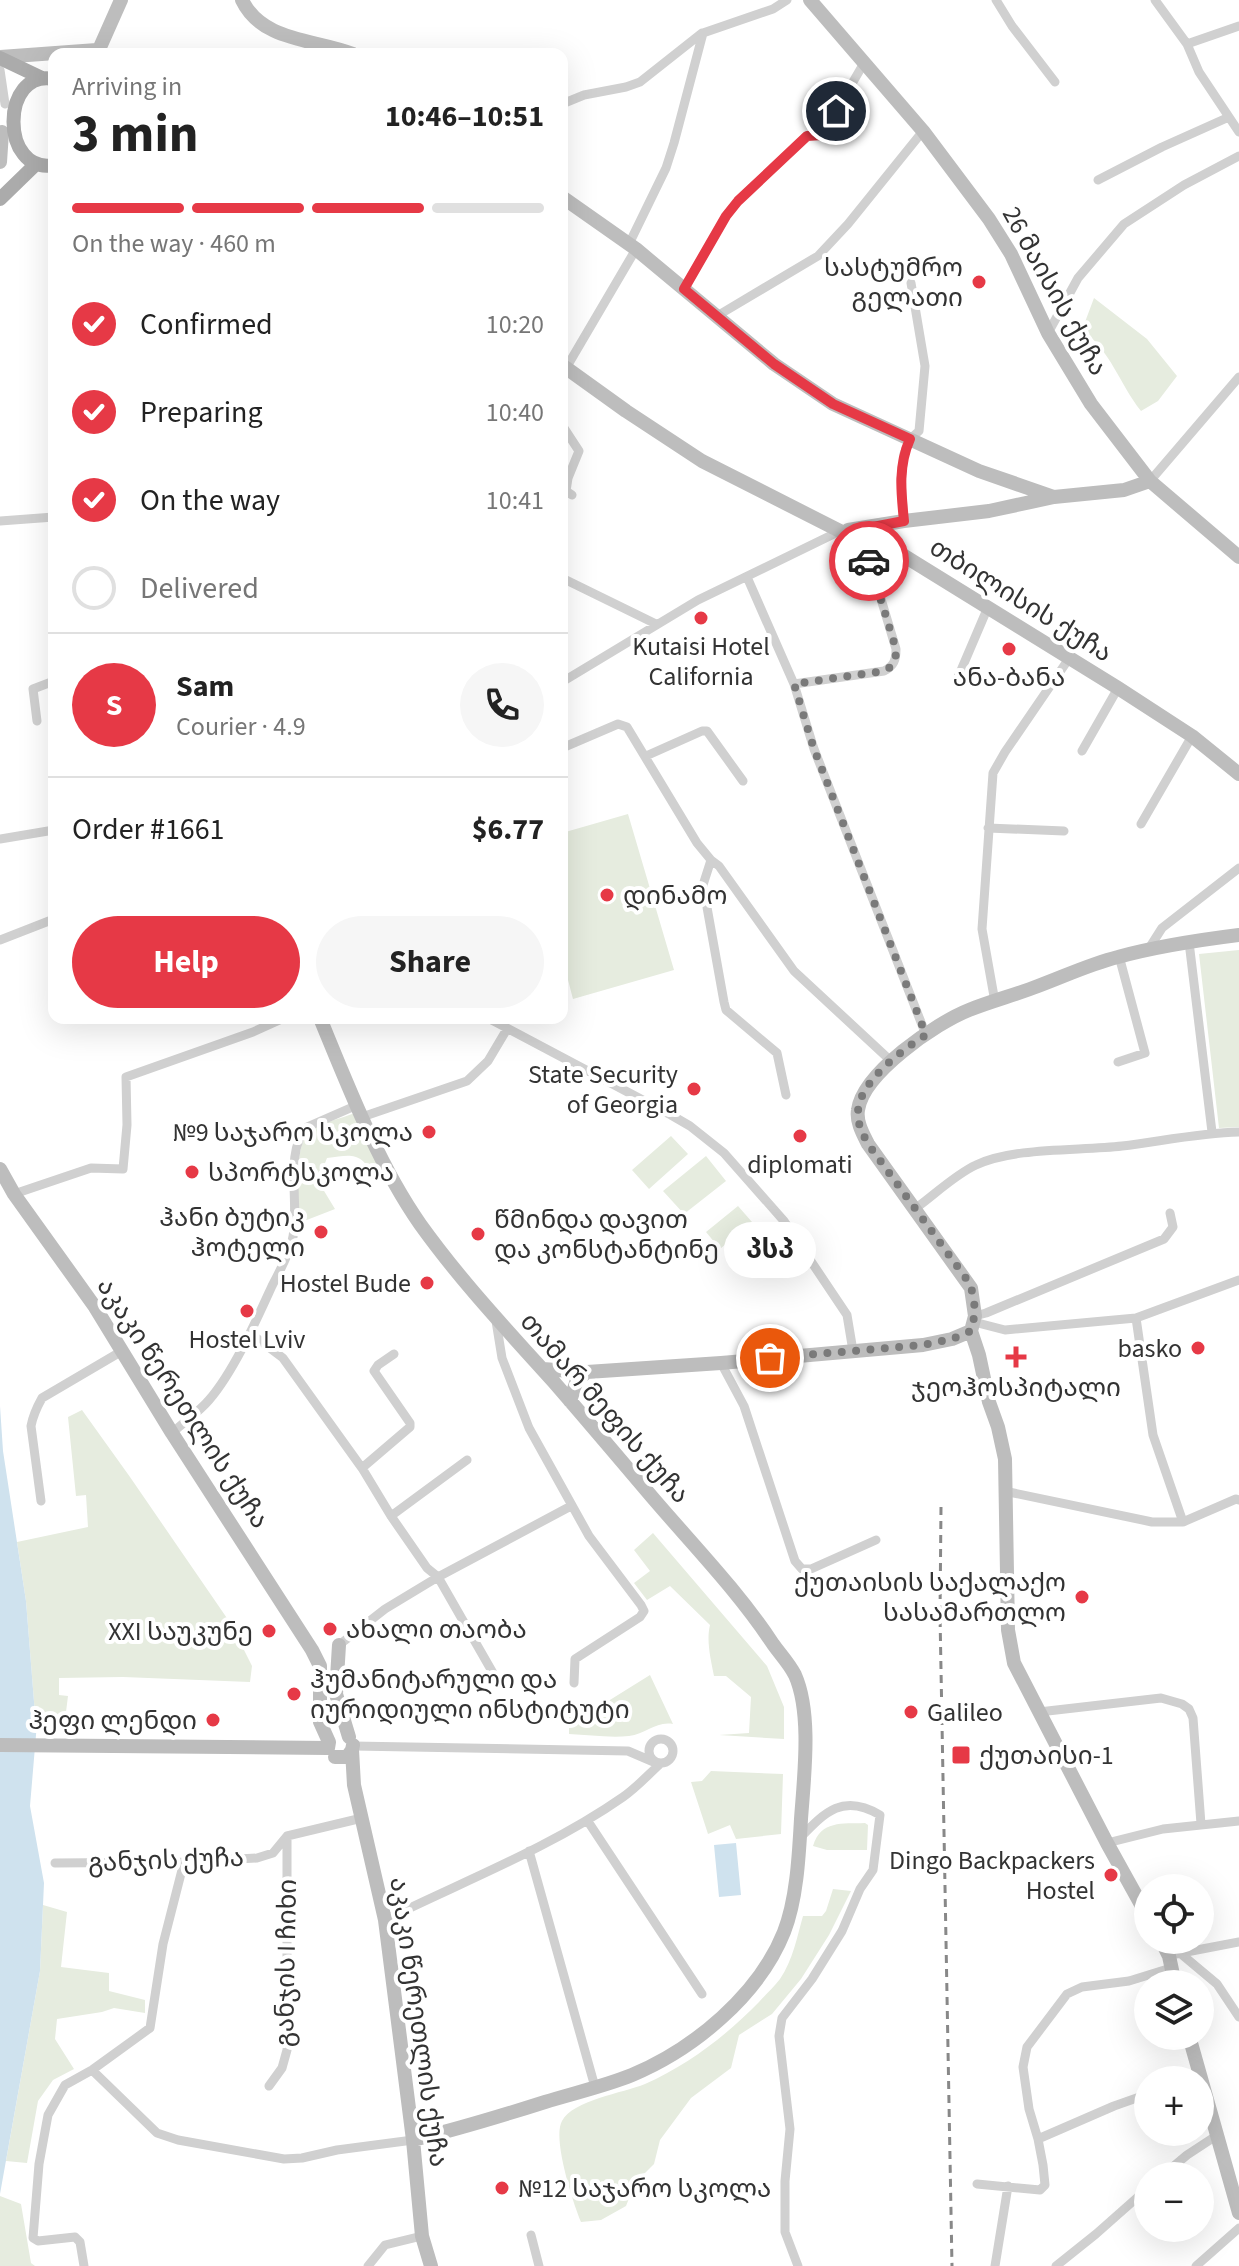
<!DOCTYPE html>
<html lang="en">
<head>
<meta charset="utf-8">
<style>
	body { margin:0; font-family:"Source Sans 3","Noto Sans Georgian",sans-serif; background:#f6f6f6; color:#222; height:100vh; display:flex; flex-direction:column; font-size:30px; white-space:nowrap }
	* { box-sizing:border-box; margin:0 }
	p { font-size:26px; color:#767676 }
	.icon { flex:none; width:44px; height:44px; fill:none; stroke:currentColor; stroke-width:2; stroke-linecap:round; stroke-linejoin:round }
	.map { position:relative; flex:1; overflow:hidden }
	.panel { position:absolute; left:48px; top:48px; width:520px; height:976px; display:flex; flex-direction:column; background:#fff; border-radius:16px; box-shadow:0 8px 32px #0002 }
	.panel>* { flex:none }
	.fabs { position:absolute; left:1134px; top:1874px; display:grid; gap:16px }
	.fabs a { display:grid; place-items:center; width:80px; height:80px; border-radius:50%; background:#fff; box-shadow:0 8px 32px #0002; font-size:40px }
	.pin { position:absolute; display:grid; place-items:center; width:68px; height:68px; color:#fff; margin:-34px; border:4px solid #fff; border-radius:50%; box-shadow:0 2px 8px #0007 }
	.courier { position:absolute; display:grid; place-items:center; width:80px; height:80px; margin:-40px; border:6px solid #e63946; border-radius:50%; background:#fff; color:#222; box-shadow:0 2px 10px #0007 }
	.bubble { position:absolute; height:56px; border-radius:28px; background:#fff; box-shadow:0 8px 32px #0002; font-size:26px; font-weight:700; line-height:56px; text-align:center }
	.headline em { font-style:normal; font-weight:700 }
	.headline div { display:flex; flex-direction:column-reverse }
	.headline { display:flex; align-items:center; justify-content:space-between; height:136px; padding:0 24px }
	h1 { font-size:52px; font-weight:700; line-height:60px }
	.bar { display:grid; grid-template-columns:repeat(4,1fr); gap:12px 8px; align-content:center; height:96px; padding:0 24px }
	.bar i { height:10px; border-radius:6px; background:#e0e0e0 }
	.bar .current { background:#e63946 }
	.bar p { grid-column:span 4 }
	.line { display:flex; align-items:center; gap:20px; padding:0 24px; border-top:2px solid #e0e0e0 }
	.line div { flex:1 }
	.round { display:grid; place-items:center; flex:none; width:84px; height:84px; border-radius:42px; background:#f6f6f6 }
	ol { padding:0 24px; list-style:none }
	li { display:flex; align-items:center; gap:24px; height:88px }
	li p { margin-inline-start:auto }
	li .icon { padding:8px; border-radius:50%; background:#e63946; color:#fff; stroke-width:4 }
	li:last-child { color:#767676 }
	li i { width:44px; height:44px; border:4px solid #e0e0e0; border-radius:50% }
	.action { display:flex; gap:16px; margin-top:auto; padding:16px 24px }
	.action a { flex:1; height:92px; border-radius:48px; background:#e63946; color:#fff; font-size:32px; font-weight:700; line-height:92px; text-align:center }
	.action a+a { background:#f6f6f6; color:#222 }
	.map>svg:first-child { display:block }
	.green { fill:#e6ecdf }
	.water { fill:#cfe2ee }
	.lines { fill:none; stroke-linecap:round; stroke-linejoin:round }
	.street { stroke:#d0d0d0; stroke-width:9 }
	.secondary { stroke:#bdbdbd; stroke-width:14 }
	.primary { stroke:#ababab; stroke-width:14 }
	.rail { stroke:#888; stroke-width:3; stroke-dasharray:8 6; stroke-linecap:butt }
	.done { stroke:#7a7a7a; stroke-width:8; stroke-dasharray:0 14.4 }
	.route { stroke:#e63946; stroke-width:10 }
	.poi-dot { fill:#e63946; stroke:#fff; stroke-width:3 }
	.labels { text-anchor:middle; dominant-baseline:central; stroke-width:8; stroke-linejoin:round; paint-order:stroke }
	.poi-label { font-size:26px; fill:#333; stroke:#fff; text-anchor:end }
	.street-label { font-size:26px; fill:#333; stroke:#fff }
</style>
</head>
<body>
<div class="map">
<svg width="1239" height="2266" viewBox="0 0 1239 2266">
	<rect width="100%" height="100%" fill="#fff"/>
	<path class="green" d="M 1094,298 L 1147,339 L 1177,376 L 1158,401 L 1141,411 C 1119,383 1111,351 1082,330 Z
		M 628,814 L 674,970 L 573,999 L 562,957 L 562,833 Z
		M 1239,950 L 1239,1127 L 1219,1128 L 1199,954 Z
		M 355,1113 L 383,1171 L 373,1176 C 361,1151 351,1155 327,1158 L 318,1181 L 335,1209 L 299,1223 C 299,1201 292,1143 312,1129 C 324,1122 342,1118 355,1113 Z
		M 671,1136 L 688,1154 L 649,1189 L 632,1170 Z
		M 706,1156 L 726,1181 L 684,1214 L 663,1191 Z
		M 738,1206 L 752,1222 L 720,1249 L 706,1232 Z
		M 82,1410 L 130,1477 L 231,1624 L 252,1666 L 250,1682 L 123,1677 L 59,1678 L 59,1695 L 68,1696 L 65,1720 L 37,1723 L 35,1714 L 26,1601 L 17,1542 L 88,1527 L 86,1495 L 76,1496 L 68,1417 Z
		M 653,1533 L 767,1666 L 784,1707 L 784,1739 L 719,1735 L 749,1733 L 751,1697 L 726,1676 L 714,1676 C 711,1660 706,1641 710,1625 L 670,1586 L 647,1600 L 634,1583 L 650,1571 L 634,1550 Z
		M 650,1675 L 673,1724 C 656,1721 646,1734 629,1736 C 610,1738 589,1735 569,1734 L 569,1715 L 589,1713 Z
		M 711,1771 L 783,1774 L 781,1834 L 736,1839 L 730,1825 L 708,1834 L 691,1782 L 702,1781 Z
		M 865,1823 L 868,1825 L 867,1850 L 827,1850 L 813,1846 C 821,1820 842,1824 865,1823 Z
		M 833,1889 L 851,1891 L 829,1935 L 801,1979 L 772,2014 L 739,2035 L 731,2068 L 691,2098 L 660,2140 L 654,2164 L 635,2183 L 626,2206 L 601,2220 L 581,2222 C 573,2203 552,2138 562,2121 C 573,2100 623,2093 645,2084 C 688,2065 727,2035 759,2002 C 766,1994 774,1987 780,1979 C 793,1960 797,1937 803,1916 L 822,1916 L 826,1911 Z
		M 43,1905 L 67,1912 L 61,1967 L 109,1973 L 109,1991 L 145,2000 L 145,2013 L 114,2008 L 102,2012 L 57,2019 L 55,2039 L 74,2069 L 53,2080 L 38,2101 L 27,2163 L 6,2161 L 40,1971 Z
		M 0,2196 L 21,2204 L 31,2263 L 35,2266 L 0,2266 Z"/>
	<path class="water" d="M 0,1406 L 3,1451 L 26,1601 L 35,1714 L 37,1723 L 30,1806 L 44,1883 L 40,1971 L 0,2194 Z
		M 736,1843 L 741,1895 L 719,1897 L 714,1845 Z"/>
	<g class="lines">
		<path class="street" d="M 996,0 L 1012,26 L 1055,82
			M 1155,0 L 1187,44 L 1199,72 L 1239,132
			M 1187,44 L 1239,26
			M 0,70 L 5,104
			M 562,104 L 584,95 L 626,87 L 640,82 L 702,33
			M 1098,180 L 1162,147 L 1229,117
			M 629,244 L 666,168 L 674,143 L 703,33 L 773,9 L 787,0
			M 684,289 L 726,216 L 738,201 L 807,136 L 822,135 L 864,63
			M 717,316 L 818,256 L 848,224 L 923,131
			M 1048,333 L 1078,278 L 1124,224 L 1184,185 L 1239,156
			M 562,375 L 636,249
			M 562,425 L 579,451 L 568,478 L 566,491 L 572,495
			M 1150,481 L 1239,377
			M 0,521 L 54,517
			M 904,521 L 901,480 L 904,454 L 910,439 L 919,431 L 925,366 L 911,283
			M 747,577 L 794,684 L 814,749 L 926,1035
			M 562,578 L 656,624
			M 562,682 L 698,600 L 840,531
			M 956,682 L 988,607
			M 794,684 L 884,671 C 894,666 896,660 896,649 L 866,549 L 869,536
			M 37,721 L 33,689 L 54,681
			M 562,748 L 618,724 L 627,727 L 697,843 L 711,860 L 719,866 L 794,971 L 891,1061
			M 1082,751 L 1118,688
			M 646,756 L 702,731 L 707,731 L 743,781
			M 1141,824 L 1192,736
			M 988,828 L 1064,831
			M 0,839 L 54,830
			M 711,860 L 703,885 L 724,1002 L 726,1010 L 777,1053 L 786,1095
			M 0,940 L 54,919
			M 1189,942 L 1212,1132
			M 1148,950 L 1162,928 L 1239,868
			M 995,1002 L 982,929 L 993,773 L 1005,752 L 1070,657
			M 488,1018 L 671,1115 L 690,1126 L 724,1153 L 784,1221 L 847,1315 L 853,1351
			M 1118,1062 L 1145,1053 L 1119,956
			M 362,1117 L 467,1081 L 488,1061 L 507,1029
			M 14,1194 L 91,1168 L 123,1169 L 127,1125 L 126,1077 L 253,1032 L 284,1018
			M 916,1208 C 934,1195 956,1174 976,1165 C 1013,1147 1080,1151 1122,1146 C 1162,1141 1200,1133 1239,1132
			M 975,1316 L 986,1313 L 1164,1239 L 1173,1227 L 1170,1213
			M 1136,1318 L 1153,1435 L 1183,1522 L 1236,1499 L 1239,1500
			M 496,1321 L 502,1358 L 529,1428 L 589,1536 L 641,1605 L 644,1611 L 640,1617 L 575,1659 L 574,1683
			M 974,1322 L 1005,1330 L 1136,1318 L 1239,1280
			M 250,1333 L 283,1358 L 362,1468 L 391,1516 L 427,1568 L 438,1577 L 497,1680
			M 721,1363 L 744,1406 L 795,1561 L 802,1569 L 811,1569 L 876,1540
			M 172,1433 C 184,1422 199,1412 209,1400 C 234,1371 256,1321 272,1286 C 279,1272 288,1257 292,1241 C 301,1209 283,1152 307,1127 L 355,1106
			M 362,1468 L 410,1427 L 410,1423 L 374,1371 L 378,1365 L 394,1354
			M 1004,1491 L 1152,1522 L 1183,1522
			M 41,1501 L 31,1426 C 33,1415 37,1407 42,1398 L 122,1351
			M 391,1516 L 467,1460
			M 339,1645 L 385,1609 L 438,1577 L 571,1506
			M 1039,1712 L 1161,1698 L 1182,1704 L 1189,1709 L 1193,1718 L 1201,1824
			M649 1751a12 12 0 1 1 24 0a12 12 0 1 1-24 0Z
			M 353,1746 L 628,1751 L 656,1763
			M 587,1820 L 702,1994
			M 1107,1843 L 1163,1829 L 1239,1821
			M 529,1851 L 595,2087
			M 55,1863 L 184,1862 L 257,1858 L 273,1853 L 287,1836 L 362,1818
			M 385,1920 C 464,1881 550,1848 623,1797 C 636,1788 648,1775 660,1764
			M 1180,1953 L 1217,1984 L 1239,2017
			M 1176,1954 L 1239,1942
			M 92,2070 L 157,2133 L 178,2140 L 284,2159 L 302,2158 L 337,2150 L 413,2140
			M 269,2086 L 282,2068 L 287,2050 L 287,1836
			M 1038,2139 L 1114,2106 L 1148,2094
			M 1162,2176 L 1187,2155 L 1216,2136
			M 977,2184 L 1040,2190 L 1045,2185 L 1043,2165 L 1038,2139 L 1029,2109 L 1023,2067 L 1027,2047 L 1067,1994 L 1082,1987 L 1129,1981 L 1171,1968
			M 531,2235 L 539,2266
			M 84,2266 L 80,2242 L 75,2237 L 38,2241 L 33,2238 L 39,2164 L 48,2115 L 65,2085 L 92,2070 L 150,2028 L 163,1944 L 184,1862
			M 368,2266 L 385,2245 L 422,2236
			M 798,2266 L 785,2232 L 785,2181 L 790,2129 L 779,2036 L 782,2018 L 812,1979 L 842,1931 L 860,1889 L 873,1870 L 880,1815 C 843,1793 825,1812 800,1838
			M 995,2266 L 1008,2186
			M 1056,2266 L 1096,2234 L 1148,2188
			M 1196,2266 L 1239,2228"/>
		<path class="secondary" d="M 242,0 C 262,42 315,39 353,54
			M 810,0 L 923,131 L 989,219 L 1011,254 L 1048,333 L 1091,404 L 1150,481 L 1239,557
			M 97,54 L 121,0
			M 0,57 L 97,50
			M 0,162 L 2,132
			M 562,197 L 636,249 L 774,364 L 833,404 L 979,471 L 1054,497
			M 562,365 L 626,411 L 702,461 L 840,531 L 868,538 L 893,549 L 1118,688 L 1192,736 L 1239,774
			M 848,530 L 904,521 L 989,511 L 1054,497 L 1124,490 L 1150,481
			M 320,1018 C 348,1086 378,1164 420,1224 C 460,1280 507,1330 553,1381 C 586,1419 619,1458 652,1497 C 693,1545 738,1591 773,1644 C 780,1654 789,1663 795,1675 C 812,1713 804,1777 801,1819 C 799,1854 797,1899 784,1932 C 759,1995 694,2049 632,2075 C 605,2086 574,2093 545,2102 C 501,2116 458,2129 413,2140
			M 0,1169 L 14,1194 L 95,1307 L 172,1433 L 312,1650 L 320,1666 L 320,1722 L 329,1742 L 328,1748
			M 971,1331 L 979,1355 L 989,1402 L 998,1427 L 1005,1459 L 1008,1630 L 1014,1663 L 1107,1843 L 1148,1917
			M 542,1369 L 587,1372
			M 570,1401 L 577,1380 L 587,1372 L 721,1363 L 923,1345 L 952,1339 L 971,1331 L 975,1316 L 971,1288 L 868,1144 C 863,1134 856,1122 858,1110 C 863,1073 936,1023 969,1010 C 991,1001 1015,995 1038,986 C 1065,976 1090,964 1118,957 C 1158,946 1199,940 1239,935
			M 339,1645 L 336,1694 L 349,1737
			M 0,1745 L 328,1748
			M 352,1750 L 354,1785 L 385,1920 L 413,2140 L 422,2236 L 431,2266
			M 335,1757 L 347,1757 L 352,1750 L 353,1745
			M 1161,1940 L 1169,1956 L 1175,1984
			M 1189,2036 L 1239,2213"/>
		<path class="primary" d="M 0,58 L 42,78
			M 54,79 C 0,68 0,175 54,165
			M 0,199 L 35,165"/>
		<path class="rail" d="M 941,1507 L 940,1615 L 952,2266"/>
	</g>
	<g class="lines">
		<path class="done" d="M 770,1358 L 923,1345 L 952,1339 L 971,1331 C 976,1314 976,1297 968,1281 L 868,1144 C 863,1134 858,1126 858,1114 C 857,1083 902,1050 926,1035 L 814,749 L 794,684 L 884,671 C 894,666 896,660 896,649 L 869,561"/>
		<path class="route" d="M 836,111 L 822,135 L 807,136 L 738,201 L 726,216 L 684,289 L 774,364 L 833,404 L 910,439 C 898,466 901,492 904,521 L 873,527 L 866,549 L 869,561"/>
	</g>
	<g class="poi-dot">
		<circle cx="979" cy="282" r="8"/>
		<circle cx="701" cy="618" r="8"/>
		<circle cx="1009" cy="649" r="8"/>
		<circle cx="607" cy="895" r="8"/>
		<circle cx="694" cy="1089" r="8"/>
		<circle cx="429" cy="1132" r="8"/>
		<circle cx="800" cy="1136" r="8"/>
		<circle cx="192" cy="1172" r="8"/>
		<circle cx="321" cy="1232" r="8"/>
		<circle cx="478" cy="1234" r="8"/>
		<circle cx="427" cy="1283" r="8"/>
		<circle cx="247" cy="1311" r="8"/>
		<circle cx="1198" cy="1348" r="8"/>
		<path d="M1012 1345h8v8h8v8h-8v8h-8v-8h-8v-8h8z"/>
		<circle cx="1082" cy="1597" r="8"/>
		<circle cx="330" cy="1629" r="8"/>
		<circle cx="269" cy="1631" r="8"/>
		<circle cx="294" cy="1694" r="8"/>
		<circle cx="911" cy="1712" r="8"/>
		<circle cx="213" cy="1720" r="8"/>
		<rect x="951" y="1745" width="20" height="20" rx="4"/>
		<circle cx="1111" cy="1875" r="8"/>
		<circle cx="502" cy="2188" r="8"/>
	</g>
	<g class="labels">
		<g class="poi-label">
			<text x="963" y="267">სასტუმრო<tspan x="963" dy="30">გელათი</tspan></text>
			<text x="701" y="646" text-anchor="middle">Kutaisi Hotel<tspan x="701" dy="30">California</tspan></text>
			<text x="1009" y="677" text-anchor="middle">ანა-ბანა</text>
			<text x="623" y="895" text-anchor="start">დინამო</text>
			<text x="678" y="1074">State Security<tspan x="678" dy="30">of Georgia</tspan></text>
			<text x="413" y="1132">№9 საჯარო სკოლა</text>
			<text x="800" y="1164" text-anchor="middle">diplomati</text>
			<text x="208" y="1172" text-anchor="start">სპორტსკოლა</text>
			<text x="305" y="1217">ჰანი ბუტიკ<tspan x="305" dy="30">ჰოტელი</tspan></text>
			<text x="494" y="1219" text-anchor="start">წმინდა დავით<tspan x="494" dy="30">და კონსტანტინე</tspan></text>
			<text x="411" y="1283">Hostel Bude</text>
			<text x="247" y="1339" text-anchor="middle">Hostel Lviv</text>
			<text x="1182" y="1348">basko</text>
			<text x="1016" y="1387" text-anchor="middle">ჯეოჰოსპიტალი</text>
			<text x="1066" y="1582">ქუთაისის საქალაქო<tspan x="1066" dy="30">სასამართლო</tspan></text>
			<text x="346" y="1629" text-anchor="start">ახალი თაობა</text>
			<text x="253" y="1631">XXI საუკუნე</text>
			<text x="310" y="1679" text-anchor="start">ჰუმანიტარული და<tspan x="310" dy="30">იურიდიული ინსტიტუტი</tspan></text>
			<text x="927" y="1712" text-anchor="start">Galileo</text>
			<text x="197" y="1720">ჰეფი ლენდი</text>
			<text x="979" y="1755" text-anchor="start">ქუთაისი-1</text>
			<text x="1095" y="1860">Dingo Backpackers<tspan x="1095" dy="30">Hostel</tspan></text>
			<text x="518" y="2188" text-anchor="start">№12 საჯარო სკოლა</text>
		</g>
		<g class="street-label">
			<text transform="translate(1055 291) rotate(61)">26 მაისის ქუჩა</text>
			<text transform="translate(1021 600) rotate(32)">თბილისის ქუჩა</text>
			<text transform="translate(183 1403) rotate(57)">აკაკი წერეთლის ქუჩა</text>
			<text transform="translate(605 1408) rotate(49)">თამარ მეფის ქუჩა</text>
			<text transform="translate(166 1860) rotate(-2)">განჯის ქუჩა</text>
			<text transform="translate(286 1963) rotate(-89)">განჯის I ჩიხი</text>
			<text transform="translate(419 2022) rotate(82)">აკაკი წერეთლის ქუჩა</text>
		</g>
	</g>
</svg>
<div class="fabs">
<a><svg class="icon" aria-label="locate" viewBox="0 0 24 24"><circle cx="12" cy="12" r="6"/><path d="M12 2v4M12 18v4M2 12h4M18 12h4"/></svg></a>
<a><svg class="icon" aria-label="layers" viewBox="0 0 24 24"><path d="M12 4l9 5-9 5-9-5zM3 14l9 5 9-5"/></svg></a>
<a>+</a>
<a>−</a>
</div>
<div class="pin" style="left:770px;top:1358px;background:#ea580c"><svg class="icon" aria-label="bag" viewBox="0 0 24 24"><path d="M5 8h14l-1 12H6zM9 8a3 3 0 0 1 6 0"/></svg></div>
<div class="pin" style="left:836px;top:111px;background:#1f2937"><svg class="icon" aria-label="home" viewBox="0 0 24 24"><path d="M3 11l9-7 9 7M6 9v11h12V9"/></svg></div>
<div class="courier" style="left:869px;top:561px"><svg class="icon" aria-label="car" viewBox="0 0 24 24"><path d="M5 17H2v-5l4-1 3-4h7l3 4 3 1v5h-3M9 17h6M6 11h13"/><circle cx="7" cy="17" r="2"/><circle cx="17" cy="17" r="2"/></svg></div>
<div class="bubble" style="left:724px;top:1222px;width:92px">პსპ</div>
<section class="panel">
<div class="headline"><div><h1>3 min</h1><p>Arriving in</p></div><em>10:46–10:51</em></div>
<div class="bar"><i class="current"></i><i class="current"></i><i class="current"></i><i></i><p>On the way · 460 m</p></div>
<ol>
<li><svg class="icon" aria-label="check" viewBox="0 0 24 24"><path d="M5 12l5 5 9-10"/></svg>Confirmed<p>10:20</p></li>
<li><svg class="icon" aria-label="check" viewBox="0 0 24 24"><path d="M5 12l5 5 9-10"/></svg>Preparing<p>10:40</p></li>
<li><svg class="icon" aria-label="check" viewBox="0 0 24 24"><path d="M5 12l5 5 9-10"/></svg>On the way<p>10:41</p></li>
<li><i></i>Delivered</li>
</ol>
<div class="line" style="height:144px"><b class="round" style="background:#e63946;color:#fff">S</b><div><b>Sam</b><p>Courier · 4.9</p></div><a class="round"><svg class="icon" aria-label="phone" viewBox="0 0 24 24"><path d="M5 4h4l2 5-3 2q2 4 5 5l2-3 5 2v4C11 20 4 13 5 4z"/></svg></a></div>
<div class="line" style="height:104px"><div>Order #1661</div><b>$6.77</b></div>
<div class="action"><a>Help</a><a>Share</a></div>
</section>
</div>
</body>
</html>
